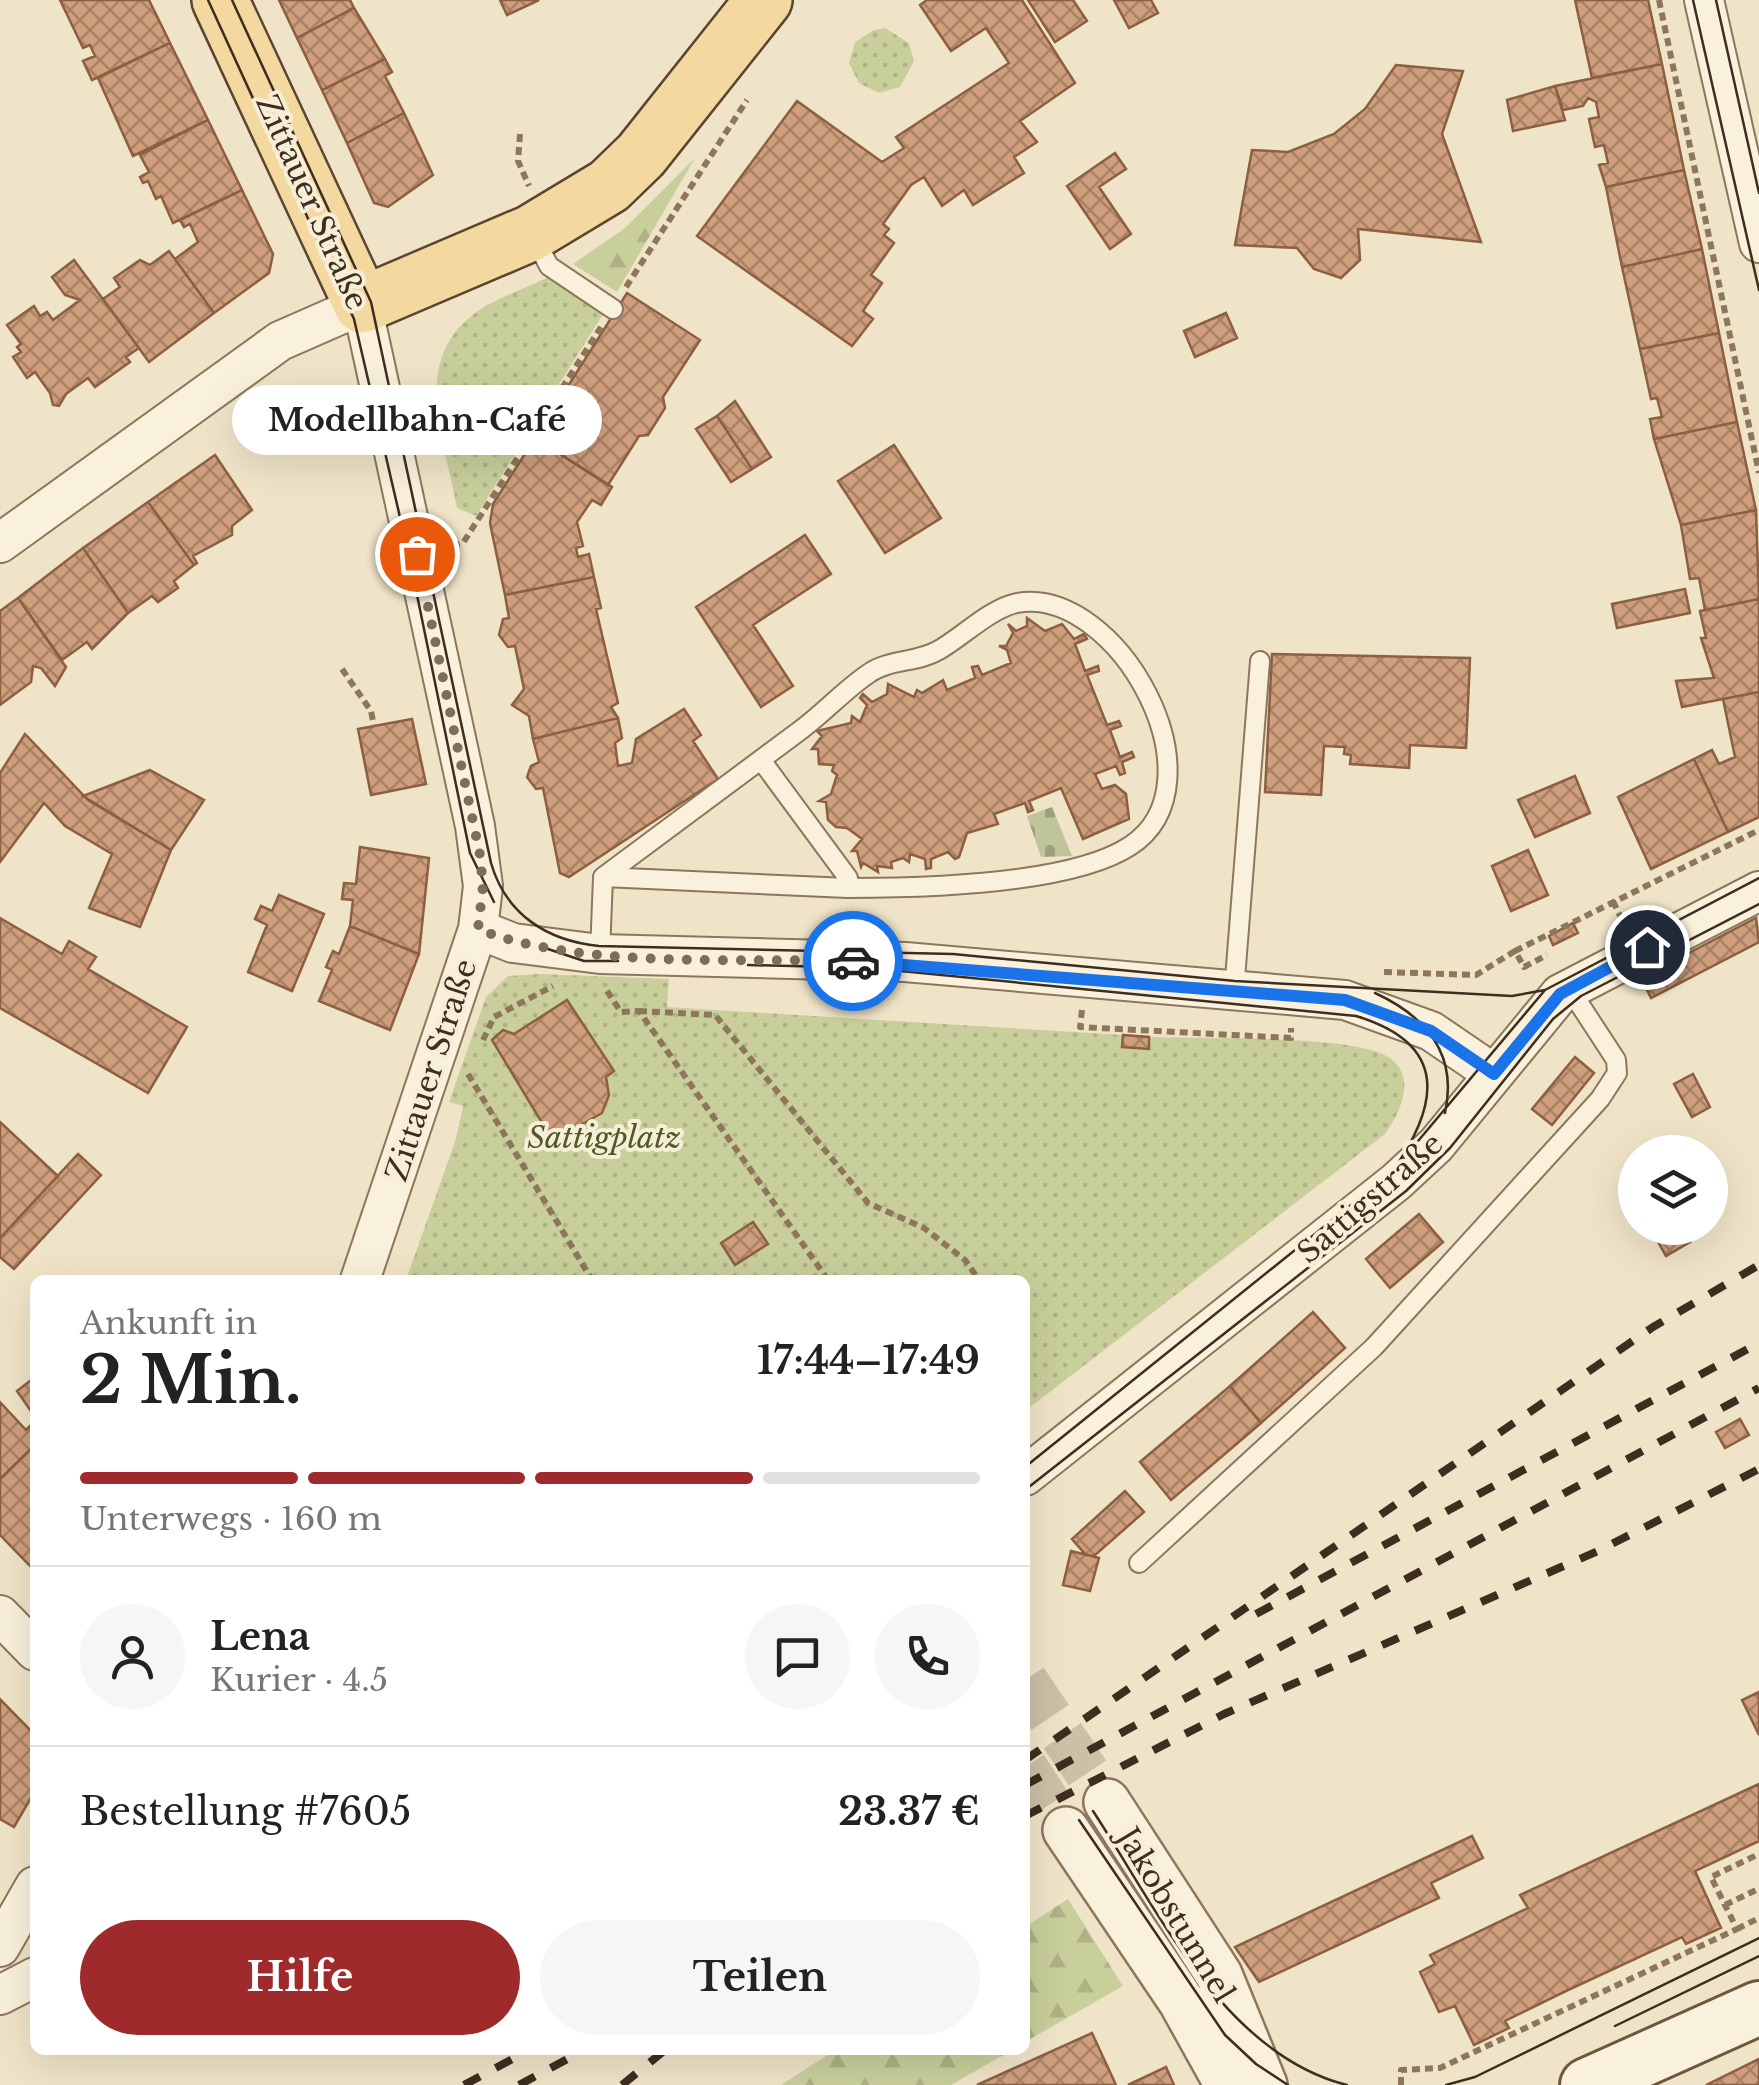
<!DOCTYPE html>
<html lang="de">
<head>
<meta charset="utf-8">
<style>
	body { margin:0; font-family:"Libre Baskerville",serif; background:#f6f6f6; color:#222; height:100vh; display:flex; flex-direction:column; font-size:38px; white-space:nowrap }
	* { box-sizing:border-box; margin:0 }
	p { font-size:32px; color:#767676 }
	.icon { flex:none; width:55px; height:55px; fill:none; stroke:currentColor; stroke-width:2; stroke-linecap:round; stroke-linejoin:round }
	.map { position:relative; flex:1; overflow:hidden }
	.drawer { position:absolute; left:30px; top:1275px; width:1000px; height:780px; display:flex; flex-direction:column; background:#fff; border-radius:15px; box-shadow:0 10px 40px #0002 }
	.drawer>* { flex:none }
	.tools { position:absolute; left:1618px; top:1135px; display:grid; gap:20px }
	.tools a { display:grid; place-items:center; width:110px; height:110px; border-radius:50%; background:#fff; box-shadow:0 10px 40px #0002; font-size:50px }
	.pin { position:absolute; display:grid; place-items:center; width:85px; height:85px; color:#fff; margin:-42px; border:5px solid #fff; border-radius:50%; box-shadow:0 2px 10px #0007 }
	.courier { position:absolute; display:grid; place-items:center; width:100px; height:100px; margin:-50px; border:8px solid #1a73e8; border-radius:50%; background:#fff; color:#222; box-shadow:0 2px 12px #0007 }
	.bubble { position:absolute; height:70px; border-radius:35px; background:#fff; box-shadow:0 10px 40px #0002; font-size:32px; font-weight:700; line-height:70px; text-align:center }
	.head em { font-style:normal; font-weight:700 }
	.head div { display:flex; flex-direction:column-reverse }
	.head { display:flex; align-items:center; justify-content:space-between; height:170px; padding:0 50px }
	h1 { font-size:65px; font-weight:700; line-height:75px }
	.bar { display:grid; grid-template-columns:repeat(4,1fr); gap:15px 10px; align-content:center; height:120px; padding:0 50px }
	.bar i { height:12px; border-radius:8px; background:#e0e0e0 }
	.bar .selected { background:#9e2a2b }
	.bar p { grid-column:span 4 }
	.line { display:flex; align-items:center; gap:25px; padding:0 50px; border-top:2px solid #e0e0e0 }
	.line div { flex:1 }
	.round { display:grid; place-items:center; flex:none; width:105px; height:105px; border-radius:52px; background:#f6f6f6 }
	.button { display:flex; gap:20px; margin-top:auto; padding:20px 50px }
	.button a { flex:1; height:115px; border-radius:60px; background:#9e2a2b; color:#fff; font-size:40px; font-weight:700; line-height:115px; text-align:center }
	.button a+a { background:#f6f6f6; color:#222 }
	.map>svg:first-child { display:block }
	.green { fill:url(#green-dots) }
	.forest { fill:url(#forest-firs) }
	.cemetery { fill:url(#cemetery-stones) }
	.building { fill:url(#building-cross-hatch); stroke:#8d5f41; stroke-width:2.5 }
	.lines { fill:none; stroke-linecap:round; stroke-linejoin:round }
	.tertiary-tunnel { stroke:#ccc0a6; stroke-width:45; stroke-dasharray:45 22; stroke-linecap:butt }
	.service-casing { stroke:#8d765c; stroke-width:22 }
	.minor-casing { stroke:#8d765c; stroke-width:42 }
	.tertiary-casing { stroke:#8d765c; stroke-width:50 }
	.secondary-casing { stroke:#6f573f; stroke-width:58 }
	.primary-casing { stroke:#5b4430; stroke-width:60 }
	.path { stroke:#8d765c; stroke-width:6; stroke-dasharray:8 5; stroke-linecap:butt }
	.service { stroke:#faf1dc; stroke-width:18 }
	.minor { stroke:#faf1dc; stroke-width:38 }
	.tertiary { stroke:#faf1dc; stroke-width:45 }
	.secondary { stroke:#faf1dc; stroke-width:52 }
	.primary { stroke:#f3d9a0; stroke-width:55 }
	.tram { stroke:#3d2e20; stroke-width:2.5 }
	.rail { stroke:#3d2e20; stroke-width:8; stroke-dasharray:18 18; stroke-linecap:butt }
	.done { stroke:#7c6e5b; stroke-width:10; stroke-dasharray:0 18 }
	.route { stroke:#1a73e8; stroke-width:12 }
	.labels { text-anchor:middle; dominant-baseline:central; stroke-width:8; stroke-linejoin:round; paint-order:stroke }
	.street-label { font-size:30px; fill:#3d2e20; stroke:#f7eed8 }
	.park-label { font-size:30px; font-style:italic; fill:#4d5a26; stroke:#f7eed8 }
</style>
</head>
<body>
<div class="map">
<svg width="1759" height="2085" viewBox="0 0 1759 2085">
	<defs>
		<pattern id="green-dots" width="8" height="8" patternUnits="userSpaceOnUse" patternTransform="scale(2.5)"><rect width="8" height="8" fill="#c9cf9b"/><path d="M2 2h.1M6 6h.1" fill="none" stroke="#aeb285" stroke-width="1.8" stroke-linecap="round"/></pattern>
		<pattern id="forest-firs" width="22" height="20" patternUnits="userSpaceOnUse" patternTransform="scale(2.5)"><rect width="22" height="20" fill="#c9cf9b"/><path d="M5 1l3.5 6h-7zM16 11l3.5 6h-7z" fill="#aeb285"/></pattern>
		<pattern id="cemetery-stones" width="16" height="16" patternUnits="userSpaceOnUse" patternTransform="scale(2.5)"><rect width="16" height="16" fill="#bfc49a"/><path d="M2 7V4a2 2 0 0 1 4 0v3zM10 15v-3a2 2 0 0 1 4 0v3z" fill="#9ca07d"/></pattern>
		<pattern id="building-cross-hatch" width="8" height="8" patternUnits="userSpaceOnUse" patternTransform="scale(2.5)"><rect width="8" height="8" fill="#cf9f7d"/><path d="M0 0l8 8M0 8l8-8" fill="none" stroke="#a98266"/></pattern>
	</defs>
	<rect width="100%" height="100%" fill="#f0e4c8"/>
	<path class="green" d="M 885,28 L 909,43 L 914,61 L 900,87 L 879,93 L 859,83 L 849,63 L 855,42 L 874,30 Z
		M 551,276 L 605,311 L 476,516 L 457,508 C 444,436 408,357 481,309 C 502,296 528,287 551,276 Z
		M 540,974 L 669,979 L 667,1007 L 1123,1035 L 1122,1047 L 1149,1049 L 1149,1037 C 1198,1039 1356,1034 1390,1058 C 1417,1077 1400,1114 1385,1134 L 1025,1411 L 1025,1280 L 406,1280 L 456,1139 L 463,1106 L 449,1102 L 486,997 L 508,976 Z"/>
	<path class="forest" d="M 695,158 L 617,292 L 573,264 L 625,228 Z
		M 1068,1899 L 1123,1986 L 1025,2042 L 1025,1927 Z
		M 835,2050 L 1012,2050 L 951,2085 L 781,2085 Z"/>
	<path class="cemetery" d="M 1052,807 L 1072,856 L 1041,857 L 1027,816 Z"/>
	<path class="building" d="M 60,0 L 149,0 L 170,43 L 92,80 L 83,61 L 95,56 L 90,45 L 83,48 Z
		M 279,0 L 350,0 L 354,8 L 297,38 Z
		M 500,0 L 539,0 L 507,15 Z
		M 927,0 L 1022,0 L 1075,83 L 1020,121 L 1037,142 L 1014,157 L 1024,173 L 973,205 L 964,190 L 942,206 L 924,177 L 911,185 L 883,224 L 889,229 L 884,235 L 894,243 L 871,275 L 882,283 L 863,311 L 873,319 L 852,346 L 697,236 L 797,101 L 882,162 L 904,148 L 896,137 L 1009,63 L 986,28 L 951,51 L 920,5 Z
		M 1028,0 L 1073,0 L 1087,21 L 1055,42 Z
		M 1114,0 L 1151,0 L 1158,13 L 1129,28 Z
		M 1575,0 L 1648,0 L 1662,64 L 1592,78 Z
		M 354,8 L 385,59 L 322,90 L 297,38 Z
		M 170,43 L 208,120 L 133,156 L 98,78 Z
		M 385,59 L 392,72 L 385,76 L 404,113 L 347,143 L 322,90 Z
		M 1662,64 L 1684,170 L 1606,187 L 1599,165 L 1608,163 L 1604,145 L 1595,147 L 1589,119 L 1599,117 L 1596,102 L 1588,98 L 1583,106 L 1563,110 L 1555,86 Z
		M 1396,65 L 1463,71 L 1442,134 L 1481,242 L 1358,229 L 1360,260 L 1341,278 L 1314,269 L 1297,248 L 1235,245 L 1252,150 L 1288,152 L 1334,134 L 1365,109 Z
		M 1555,86 L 1565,120 L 1513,131 L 1507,100 Z
		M 404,113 L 433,175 L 388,207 L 374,203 L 347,143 Z
		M 208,120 L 242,190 L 173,223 L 161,196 L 156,199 L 148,181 L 143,183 L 140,177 L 149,172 L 140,155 Z
		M 1115,153 L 1126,169 L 1099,187 L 1131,234 L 1110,249 L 1067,186 Z
		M 1684,170 L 1702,249 L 1622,267 L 1606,187 Z
		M 242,190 L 273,254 L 269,273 L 214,313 L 175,259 L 198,242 L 190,224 L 184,227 L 180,220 Z
		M 1702,249 L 1719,333 L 1640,349 L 1622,267 Z
		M 169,251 L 214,313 L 149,362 L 103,299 L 120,287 L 114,278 L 140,260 L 150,265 Z
		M 74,260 L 139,348 L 126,357 L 130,362 L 95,387 L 88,378 L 66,394 L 59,406 L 53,405 L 50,393 L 35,372 L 27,378 L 13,357 L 21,352 L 17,347 L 21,344 L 7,325 L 34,306 L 40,316 L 47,312 L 53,320 L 80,300 L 65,295 L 52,277 Z
		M 627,293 L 700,340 L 663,397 L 665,408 L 648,435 L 639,436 L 608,485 L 535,438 Z
		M 1226,313 L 1237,338 L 1195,357 L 1184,331 Z
		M 1719,333 L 1737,422 L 1654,439 L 1650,419 L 1662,417 L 1657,398 L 1651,399 L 1640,349 Z
		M 735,401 L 771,457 L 752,469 L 717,416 Z
		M 717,416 L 752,469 L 731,482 L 696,429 Z
		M 1737,422 L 1756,510 L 1681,525 L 1654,439 Z
		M 535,438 L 612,487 L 601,505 L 592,500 L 577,522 L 583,546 L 576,548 L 578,557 L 589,554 L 594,577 L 505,595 L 490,523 L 493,504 Z
		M 894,445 L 941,518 L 885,553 L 838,481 Z
		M 215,455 L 252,510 L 232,526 L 232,535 L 193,556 L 197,563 L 194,565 L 148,502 Z
		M 148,502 L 194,565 L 174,581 L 178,588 L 158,602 L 152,596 L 128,613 L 83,548 Z
		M 1756,510 L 1759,599 L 1705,610 L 1699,578 L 1690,579 L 1681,525 Z
		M 805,535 L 831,574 L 753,625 L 793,686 L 761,707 L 696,607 Z
		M 83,548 L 128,613 L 92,649 L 87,642 L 62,660 L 18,598 Z
		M 594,577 L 601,608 L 596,609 L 618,703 L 611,707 L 618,718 L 533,739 L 529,716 L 512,705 L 524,689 L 515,646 L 508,647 L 499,635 L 503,619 L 509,618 L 505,595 Z
		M 1685,589 L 1690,613 L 1617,628 L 1612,604 Z
		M 18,598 L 66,667 L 55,686 L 41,668 L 33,666 L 31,682 L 0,705 L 0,611 Z
		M 1759,599 L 1759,692 L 1682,707 L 1676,681 L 1714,678 L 1701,638 L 1706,638 L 1700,611 Z
		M 1027,618 L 1045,631 L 1062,624 L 1074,639 L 1084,634 L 1087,639 L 1075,644 L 1085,671 L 1098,666 L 1099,671 L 1087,675 L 1107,725 L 1119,721 L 1121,726 L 1110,730 L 1120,757 L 1132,752 L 1134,757 L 1122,762 L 1125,773 L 1120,775 L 1116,766 L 1095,774 L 1102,789 L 1115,785 L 1126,794 L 1129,819 L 1083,839 L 1061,788 L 1029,801 L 1033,810 L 1028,812 L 1025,803 L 994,814 L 998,824 L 967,833 L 959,857 L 955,859 L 948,852 L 931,859 L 931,868 L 926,869 L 925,859 L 910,854 L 909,862 L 903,858 L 891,862 L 892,868 L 877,866 L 878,872 L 863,863 L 861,867 L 857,851 L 852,851 L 862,839 L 847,828 L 836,827 L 828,820 L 826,802 L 819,801 L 831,794 L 837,775 L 832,771 L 834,765 L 819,764 L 818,749 L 812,749 L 822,736 L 817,731 L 851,723 L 852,716 L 860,722 L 867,705 L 860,698 L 863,694 L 872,702 L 887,694 L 888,684 L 914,697 L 917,690 L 922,693 L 943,680 L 947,690 L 975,678 L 972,667 L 978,666 L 982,675 L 1011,663 L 1007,650 L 999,646 L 1006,646 L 1013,633 L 1008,624 L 1016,631 L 1027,626 Z
		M 1272,654 L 1470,658 L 1466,748 L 1410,745 L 1409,768 L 1350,764 L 1351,755 L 1344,754 L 1345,747 L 1324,746 L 1321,795 L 1265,792 Z
		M 1759,692 L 1759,817 L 1728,832 L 1694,759 L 1712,750 L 1719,764 L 1735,757 L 1723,699 Z
		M 684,709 L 701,735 L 693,741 L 718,779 L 569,877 L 560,873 L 543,788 L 536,789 L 527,777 L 531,766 L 539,762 L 533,739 L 618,718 L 622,738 L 615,743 L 618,766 L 632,763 L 636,739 Z
		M 412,719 L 426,784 L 371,795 L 358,729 Z
		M 25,734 L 88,800 L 171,850 L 140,927 L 89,908 L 112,854 L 65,826 L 44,803 L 0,862 L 0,773 Z
		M 1694,759 L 1728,832 L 1651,869 L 1618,797 Z
		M 150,770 L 204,800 L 171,850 L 83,796 Z
		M 1575,776 L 1590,813 L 1535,837 L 1518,800 Z
		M 360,847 L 429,858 L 419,954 L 350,926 L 353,900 L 342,899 L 344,883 L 356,884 Z
		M 1528,850 L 1548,895 L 1511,911 L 1492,866 Z
		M 279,895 L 324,914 L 292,991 L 248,972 L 267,925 L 255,919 L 261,906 L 272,911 Z
		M 0,918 L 62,954 L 69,941 L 96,957 L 88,969 L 187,1027 L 148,1093 L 0,1008 Z
		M 1756,918 L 1759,942 L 1651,998 L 1641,978 Z
		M 1573,923 L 1578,933 L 1553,945 L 1549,936 Z
		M 350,926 L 419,954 L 390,1030 L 319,1001 L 332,970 L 326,967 L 333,951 L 339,954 Z
		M 567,1000 L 614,1071 L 606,1077 L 609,1095 L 602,1113 L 553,1141 L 492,1040 L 503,1030 L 514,1034 Z
		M 1123,1035 L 1149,1037 L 1149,1049 L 1122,1047 Z
		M 1575,1057 L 1594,1073 L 1552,1125 L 1532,1109 Z
		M 1693,1074 L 1710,1107 L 1692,1117 L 1674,1084 Z
		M 0,1122 L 58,1176 L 0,1238 Z
		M 78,1154 L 101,1175 L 14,1269 L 0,1257 L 0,1238 Z
		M 1419,1214 L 1443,1242 L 1390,1288 L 1366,1259 Z
		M 753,1222 L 768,1244 L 735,1265 L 721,1243 Z
		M 1681,1228 L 1690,1242 L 1666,1256 L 1657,1240 Z
		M 1313,1312 L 1345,1348 L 1261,1423 L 1230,1386 Z
		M 30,1381 L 35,1386 L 35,1417 L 17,1391 Z
		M 1230,1386 L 1261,1423 L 1171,1500 L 1140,1462 Z
		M 0,1402 L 26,1430 L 35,1421 L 35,1445 L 0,1479 Z
		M 1740,1419 L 1749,1435 L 1725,1448 L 1716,1432 Z
		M 35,1445 L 35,1567 L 33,1569 L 0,1535 L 0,1479 Z
		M 1125,1491 L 1144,1512 L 1094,1556 L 1086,1555 L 1072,1539 Z
		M 1071,1551 L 1099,1558 L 1090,1591 L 1063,1585 Z
		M 1759,1692 L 1759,1735 L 1742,1700 Z
		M 0,1699 L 35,1735 L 35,1791 L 14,1827 L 0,1819 Z
		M 1759,1784 L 1759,1841 L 1695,1871 L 1721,1928 L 1686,1944 L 1682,1937 L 1566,1991 L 1505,2021 L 1509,2028 L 1474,2045 L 1455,2006 L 1439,2012 L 1420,1972 L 1435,1964 L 1430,1955 L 1528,1908 L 1520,1895 Z
		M 1472,1836 L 1483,1858 L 1431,1883 L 1439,1898 L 1259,1982 L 1235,1947 Z
		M 1092,2033 L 1116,2085 L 977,2085 Z
		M 1759,2059 L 1759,2085 L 1706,2085 Z
		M 1166,2067 L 1174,2085 L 1128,2085 Z"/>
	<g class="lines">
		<path class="tertiary-tunnel" d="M 1025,1680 L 1107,1802
			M 1025,1767 L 1066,1830"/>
		<g class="service-casing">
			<path id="service" d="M 534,237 L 549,266 L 613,309
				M 603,877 L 848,888
				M 600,954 L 603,877 C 668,829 733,781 798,732 C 823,714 843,691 868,674 C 888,659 917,663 939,650 C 962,637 991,608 1017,603 C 1117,585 1227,783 1130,846 C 1070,885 920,888 848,888 L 848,878 L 761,760
				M 1234,992 L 1260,661
				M 1139,1563 L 1374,1347 L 1600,1099 L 1617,1073 L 1616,1060 L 1569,988"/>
		</g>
		<g class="minor-casing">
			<path id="minor" d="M 1704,0 L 1759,243
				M 0,543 L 280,341 L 362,305 L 475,826 L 483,886 L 478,929 L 360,1280
				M 478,929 L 513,943 L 600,954 L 905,962 L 1345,1000 L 1431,1031 L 1494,1074
				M 1025,1476 L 1396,1182 L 1436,1145 L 1560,994 L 1759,891
				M 0,1615 L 35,1651
				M 0,1947 L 35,1886
				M 0,1995 L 35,1977"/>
		</g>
		<g class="tertiary-casing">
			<path id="tertiary" d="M 1107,1802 L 1219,1975 L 1264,2085
				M 1066,1830 L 1182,2002 L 1228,2085"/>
		</g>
		<g class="secondary-casing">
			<path id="secondary" d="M 1587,2085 L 1759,2008"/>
		</g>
		<g class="primary-casing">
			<path id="primary" d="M 220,0 L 362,305 L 531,233 L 609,186 L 641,155 L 764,0"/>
		</g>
		<path class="path" d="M 1659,0 L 1759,473
			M 520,134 L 518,161 L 529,186
			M 626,287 L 747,100
			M 452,546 L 463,543 L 601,327
			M 342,669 L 371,711 L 374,726
			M 1613,901 L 1621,918 L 1616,920
			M 1515,951 L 1759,830
			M 1384,972 L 1476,975 L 1515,951 L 1524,967 L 1547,955
			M 607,991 L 621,1012 L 639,1011 L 828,1280
			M 1082,1010 L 1080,1027 L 1291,1038 L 1291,1028
			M 639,1011 L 715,1015 L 868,1203 L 924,1228 L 965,1260 L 979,1280
			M 483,1040 L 494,1017 L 553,986
			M 468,1074 L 592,1280
			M 1725,1905 L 1756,1890
			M 1737,1929 L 1759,1918
			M 1401,2085 L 1401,2070 L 1440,2068 L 1737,1929 L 1711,1877 L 1759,1854"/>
		<use href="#service" class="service"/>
		<use href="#minor" class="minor"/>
		<use href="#tertiary" class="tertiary"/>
		<use href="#secondary" class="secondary"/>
		<use href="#primary" class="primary"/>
		<path class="tram" d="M 208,0 L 354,319 L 409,556 L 470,853 L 494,902
			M 232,0 L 371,302 L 491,863 C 506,915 548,941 599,946 L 953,954 L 1235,981 L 1512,996 L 1545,990 L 1759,878
			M 1693,0 L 1759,290
			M 1716,0 L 1759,193
			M 545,948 L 584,961 L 618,961
			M 748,965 L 870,968 L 1356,1016 C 1449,1044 1440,1104 1392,1172
			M 1375,993 C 1427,1017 1458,1054 1445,1113
			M 1025,1467 L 1392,1172 L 1545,990
			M 1025,1490 L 1406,1191 L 1450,1148 L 1553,1019 L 1581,996 L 1759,904
			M 1093,1811 C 1158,1910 1224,2054 1347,2085
			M 1079,1820 L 1225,2035 L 1256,2064 L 1288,2085
			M 1615,2026 L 1759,1956
			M 1446,2085 L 1475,2077 L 1759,1938"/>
		<path class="rail" d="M 1256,1614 L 1759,1343
			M 1025,1760 L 1653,1327 L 1759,1265
			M 1025,1785 L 1759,1388
			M 1025,1816 L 1224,1714 L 1598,1551 L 1759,1469
			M 464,2085 L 529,2050
			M 519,2085 L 584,2050
			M 622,2085 L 665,2050"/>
	</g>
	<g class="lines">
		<path class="done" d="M 417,554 L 480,855 L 483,886 L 478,929 C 576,969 744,958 853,961"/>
		<path class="route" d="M 853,961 L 1345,1000 L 1431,1031 L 1494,1074 L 1560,994 L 1647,947"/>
	</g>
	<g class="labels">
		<g class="street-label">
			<text transform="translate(312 202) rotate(66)">Zittauer Straße</text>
			<text transform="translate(431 1070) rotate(-72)">Zittauer Straße</text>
			<text transform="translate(1370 1198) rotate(-41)">Sattigstraße</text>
			<text transform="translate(1176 1915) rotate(59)">Jakobstunnel</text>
		</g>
		<g class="park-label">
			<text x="604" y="1137">Sattigplatz</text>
		</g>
	</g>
</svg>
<div class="tools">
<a><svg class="icon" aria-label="layers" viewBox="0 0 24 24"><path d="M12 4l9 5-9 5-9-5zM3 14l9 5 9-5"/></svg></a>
</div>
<div class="pin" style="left:417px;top:554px;background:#ea580c"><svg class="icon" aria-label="bag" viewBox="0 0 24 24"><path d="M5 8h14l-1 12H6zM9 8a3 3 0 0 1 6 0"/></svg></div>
<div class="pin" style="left:1647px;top:947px;background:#1f2937"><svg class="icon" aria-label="home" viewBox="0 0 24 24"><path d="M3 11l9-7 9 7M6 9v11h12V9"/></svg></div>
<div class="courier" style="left:853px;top:961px"><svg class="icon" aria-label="car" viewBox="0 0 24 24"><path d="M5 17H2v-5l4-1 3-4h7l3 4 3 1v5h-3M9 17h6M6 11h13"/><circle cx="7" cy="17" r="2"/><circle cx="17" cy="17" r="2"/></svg></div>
<div class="bubble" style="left:232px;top:385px;width:370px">Modellbahn-Café</div>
<section class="drawer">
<div class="head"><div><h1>2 Min.</h1><p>Ankunft in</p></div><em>17:44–17:49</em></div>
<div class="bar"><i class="selected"></i><i class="selected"></i><i class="selected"></i><i></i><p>Unterwegs · 160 m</p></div>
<div class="line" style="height:180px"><a class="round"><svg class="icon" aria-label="person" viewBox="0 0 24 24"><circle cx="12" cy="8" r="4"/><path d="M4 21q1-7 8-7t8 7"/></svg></a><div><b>Lena</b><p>Kurier · 4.5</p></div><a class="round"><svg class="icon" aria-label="chat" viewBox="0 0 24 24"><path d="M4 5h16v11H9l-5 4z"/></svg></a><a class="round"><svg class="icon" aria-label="phone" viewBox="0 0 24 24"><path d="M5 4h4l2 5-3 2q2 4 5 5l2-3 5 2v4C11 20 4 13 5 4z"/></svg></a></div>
<div class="line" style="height:130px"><div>Bestellung #7605</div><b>23.37 €</b></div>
<div class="button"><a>Hilfe</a><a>Teilen</a></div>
</section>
</div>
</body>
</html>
